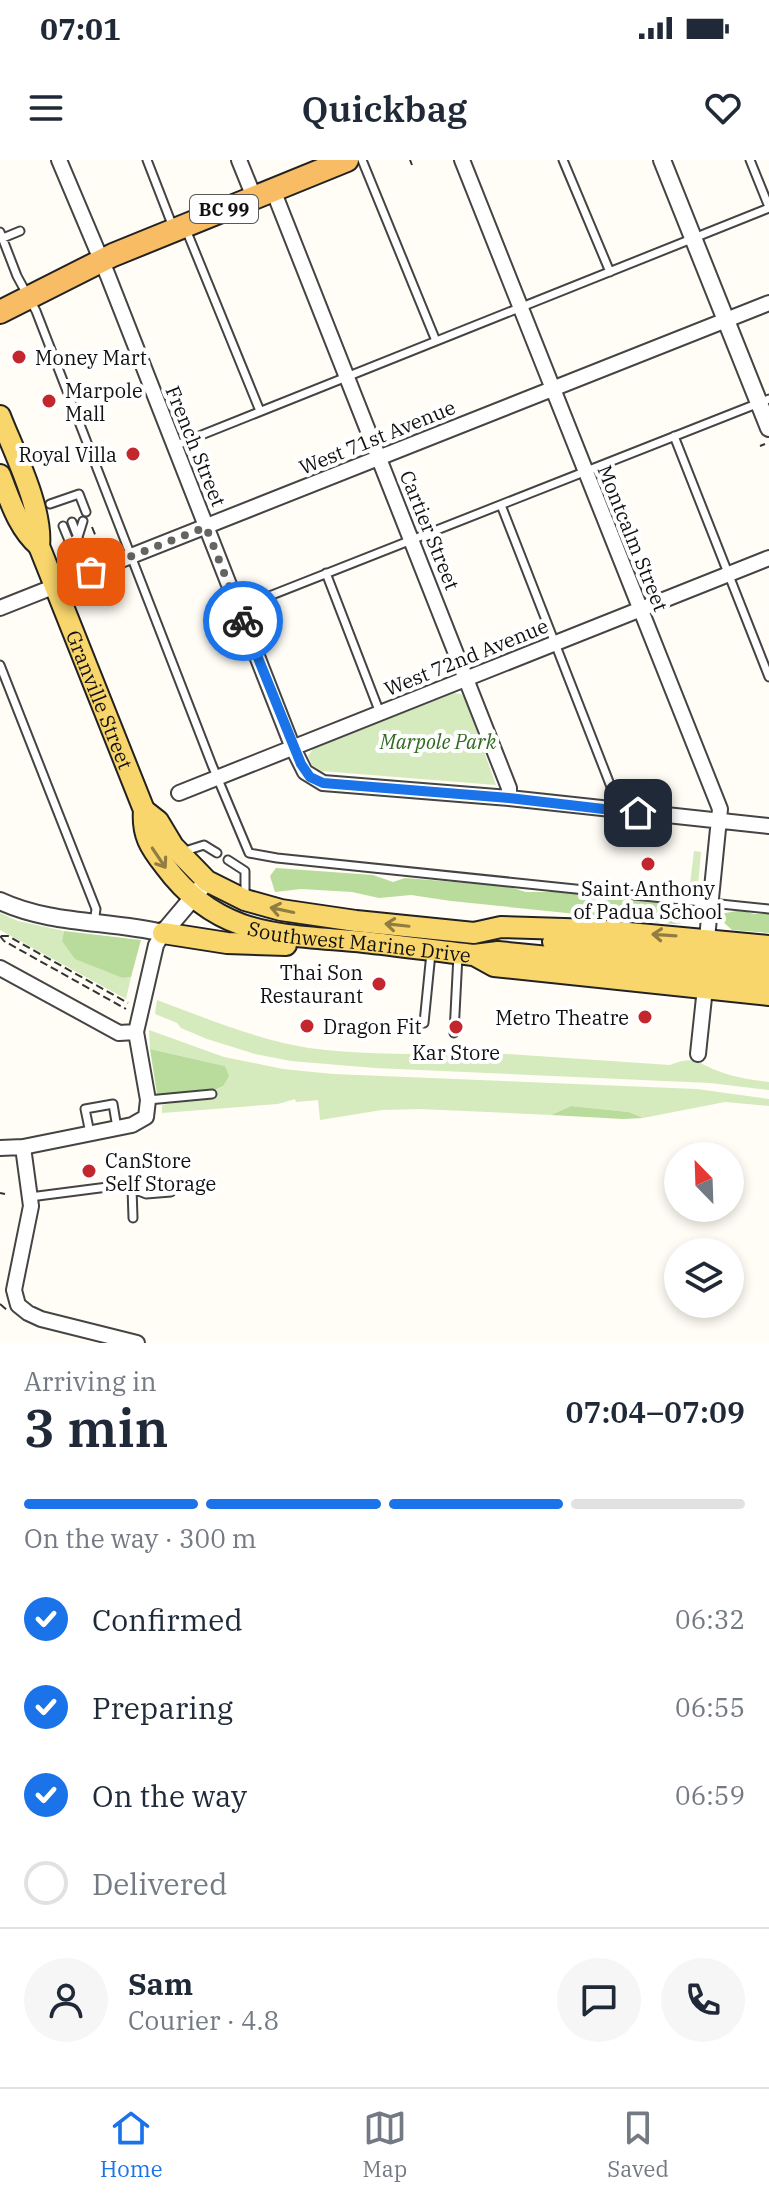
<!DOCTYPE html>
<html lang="en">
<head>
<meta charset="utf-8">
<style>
	body { margin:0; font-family:"IBM Plex Serif",serif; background:#f6f6f7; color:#1f2937; height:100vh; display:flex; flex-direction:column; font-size:30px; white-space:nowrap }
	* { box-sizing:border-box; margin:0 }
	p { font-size:26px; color:#747a83 }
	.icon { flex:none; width:44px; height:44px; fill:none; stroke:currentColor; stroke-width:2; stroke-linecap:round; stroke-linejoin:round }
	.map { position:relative; height:1183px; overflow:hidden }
	.drawer { display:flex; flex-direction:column; background:#fff; flex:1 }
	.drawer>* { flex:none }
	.needle { width:52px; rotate:337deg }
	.controls { position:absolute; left:664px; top:982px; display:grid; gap:16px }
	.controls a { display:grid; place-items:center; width:80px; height:80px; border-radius:50%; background:#fff; box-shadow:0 4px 12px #0003; font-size:40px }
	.pin { position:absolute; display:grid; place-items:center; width:68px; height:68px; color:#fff; margin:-34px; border-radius:16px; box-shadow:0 4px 12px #0006 }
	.courier { position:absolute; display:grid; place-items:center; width:80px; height:80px; margin:-40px; border:6px solid #1a73e8; border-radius:50%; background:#fff; color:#222; box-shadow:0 2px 10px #0007 }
	.summary em { font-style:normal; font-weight:600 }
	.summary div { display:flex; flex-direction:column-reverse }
	.summary { display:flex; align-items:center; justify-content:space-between; height:136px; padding:0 24px }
	h1 { font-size:52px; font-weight:600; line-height:60px }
	.bar { display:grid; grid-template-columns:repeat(4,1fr); gap:12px 8px; align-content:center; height:96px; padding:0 24px }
	.bar i { height:10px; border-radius:6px; background:#e0e1e3 }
	.bar .on { background:#1a73e8 }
	.bar p { grid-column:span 4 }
	.line { display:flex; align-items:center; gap:20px; padding:0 24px; border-top:2px solid #e0e1e3 }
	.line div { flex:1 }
	.round { display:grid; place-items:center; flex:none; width:84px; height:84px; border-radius:42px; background:#f6f6f7 }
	ol { padding:0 24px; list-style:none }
	li { display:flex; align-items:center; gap:24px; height:88px }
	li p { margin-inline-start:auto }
	li .icon { padding:8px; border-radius:50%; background:#1a73e8; color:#fff; stroke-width:4 }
	li:last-child { color:#747a83 }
	li i { width:44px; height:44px; border:4px solid #e0e1e3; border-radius:50% }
	.status { display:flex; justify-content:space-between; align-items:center; height:56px; padding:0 40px; background:#fff; direction:ltr }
	.status svg { height:22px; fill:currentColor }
	header { display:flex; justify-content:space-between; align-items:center; height:104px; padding:0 24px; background:#fff; font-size:36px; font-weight:600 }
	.dock { display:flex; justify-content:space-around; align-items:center; height:112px; border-top:2px solid #e0e1e3; background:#fff; font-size:22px; color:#747a83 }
	.dock a { display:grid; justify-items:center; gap:4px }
	.dock .on { color:#1a73e8 }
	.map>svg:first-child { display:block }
	.green { fill:#d5ebbd }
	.forest { fill:#b9dc9c }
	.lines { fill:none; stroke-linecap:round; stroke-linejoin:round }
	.service-casing { stroke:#444; stroke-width:11 }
	.minor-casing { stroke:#444; stroke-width:18 }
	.tertiary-casing { stroke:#444; stroke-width:20 }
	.primary-casing { stroke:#222; stroke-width:24 }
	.trunk-casing { stroke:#222; stroke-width:26 }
	.path { stroke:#333; stroke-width:2; stroke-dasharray:8 4; stroke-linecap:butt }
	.service { stroke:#fff; stroke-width:7 }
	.minor { stroke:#fff; stroke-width:14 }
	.tertiary { stroke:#fff; stroke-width:16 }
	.primary { stroke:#f9d66b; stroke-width:20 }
	.trunk { stroke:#f7bc64; stroke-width:22 }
	.oneway { stroke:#917d42 }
	.done { stroke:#646461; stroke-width:8; stroke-dasharray:0 14.4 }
	.route { stroke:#1a73e8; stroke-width:10 }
	.poi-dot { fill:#c4262e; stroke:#fff; stroke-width:3 }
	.labels { text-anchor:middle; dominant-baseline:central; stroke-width:8; stroke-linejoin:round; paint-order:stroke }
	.shield { fill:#fff; stroke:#585858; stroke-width:2 }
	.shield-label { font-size:18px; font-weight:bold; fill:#111 }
	.poi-label { font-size:20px; fill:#111; stroke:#fff; text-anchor:start }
	.street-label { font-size:20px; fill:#111; stroke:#fff }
	.park-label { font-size:20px; font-style:italic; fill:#2f6b1f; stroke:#fff }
</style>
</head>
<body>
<div class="status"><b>07:01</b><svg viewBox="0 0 49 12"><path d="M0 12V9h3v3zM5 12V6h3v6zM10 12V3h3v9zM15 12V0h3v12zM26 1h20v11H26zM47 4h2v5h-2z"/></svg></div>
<header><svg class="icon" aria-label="menu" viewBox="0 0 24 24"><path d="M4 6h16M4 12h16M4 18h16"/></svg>Quickbag<svg class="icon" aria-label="heart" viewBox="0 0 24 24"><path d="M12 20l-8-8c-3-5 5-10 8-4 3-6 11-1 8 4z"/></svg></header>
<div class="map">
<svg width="769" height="1183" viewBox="0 0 769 1183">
	<rect width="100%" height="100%" fill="#fffdf5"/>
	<path class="green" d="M 454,533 L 461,534 L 465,538 L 496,625 L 321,611 L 312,605 L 308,596 L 313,589 Z
		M 694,691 L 701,692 L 698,725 L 690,724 Z
		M 0,753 L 18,761 L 64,771 L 62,781 L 123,818 L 131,817 L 126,839 L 0,770 Z
		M 157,840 C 206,858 257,880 309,888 C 353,894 400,894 444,894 L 447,890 L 670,905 C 696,895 696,903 718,911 C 734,917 752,920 769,922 L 769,930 L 710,923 L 375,908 L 291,901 L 255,894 L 207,879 L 181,868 L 177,863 L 155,854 Z
		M 149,870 L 224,897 L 283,909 L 333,914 L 697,929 L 769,939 L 769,946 L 725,942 L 643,958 L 629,952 L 571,946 L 551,955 L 420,949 L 382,950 L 320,960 L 318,940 L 296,942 L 295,939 L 278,944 L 162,953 L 162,945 L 214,935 L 216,930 L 223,926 L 225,906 L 150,889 Z"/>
	<path class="forest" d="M 276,708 L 373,715 L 393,722 L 405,718 L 506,726 L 526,732 L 566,732 L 599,739 L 653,741 L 677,748 L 693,746 L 696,756 L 690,762 L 674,764 L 451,741 L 411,735 L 379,738 L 352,732 L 301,729 L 275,732 L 270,716 Z
		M 741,750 L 754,754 L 769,754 L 769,773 L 732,770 L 720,759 L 721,754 Z
		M 64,771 L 141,780 L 131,817 L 123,818 L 75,799 L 62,781 Z
		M 150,889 L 225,906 L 229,916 L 223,926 L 211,932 L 157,934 Z
		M 571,946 L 629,952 L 643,958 L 623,959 L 551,955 Z"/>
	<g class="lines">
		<g class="service-casing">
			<path id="service" d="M 147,0 L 173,67
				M 362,0 L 436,181
				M 563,0 L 610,112
				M 750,0 L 769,47
				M 185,67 L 260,251
				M 0,72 L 17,116 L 36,151 L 212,605 L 249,693 L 277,698 L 769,749
				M 3,78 L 20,71
				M 674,276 L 769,517
				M 174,286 L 769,48
				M 50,344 L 79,334 L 86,352
				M 501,345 L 613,632 L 614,648
				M 72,362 L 85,396
				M 63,366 L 70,383
				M 67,385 L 78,377 L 83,361
				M 326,413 L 380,553
				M 239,448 L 769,239
				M 0,505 L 96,749 L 94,763
				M 182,692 L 204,685 L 217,693
				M 228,700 L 245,711 L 245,738
				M 424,863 L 431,793
				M 454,873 L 458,795
				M 148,940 L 212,934
				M 90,973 L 85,949 L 113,944 L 117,968
				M 132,1028 L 133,1058
				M 30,1037 L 123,1025 L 146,1034 L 171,1032"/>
		</g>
		<g class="minor-casing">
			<path id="minor" d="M 59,0 L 108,116 L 293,588 L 305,612 L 323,623 L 509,638 L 769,666
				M 239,0 L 254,37
				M 462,0 L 720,649 L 707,778
				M 273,30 L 509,628 L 509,638
				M 0,448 L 769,143
				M 179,633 L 769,398
				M 0,808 L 119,873 L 136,872
				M 698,894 L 705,828
				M 23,987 L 31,1046 L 14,1130 L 18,1145 L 28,1153 L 41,1159 L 137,1183
				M 0,988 L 23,987 L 132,965 L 146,957 L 148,940 L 136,872 L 156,785 L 163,773"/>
		</g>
		<g class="tertiary-casing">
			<path id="tertiary" d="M 662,0 L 769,268
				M 0,741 C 52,765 108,760 163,773 L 201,728"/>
		</g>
		<g class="primary-casing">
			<g id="primary">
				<path id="s1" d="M 0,256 C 14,292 43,349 39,386 L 144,650 C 142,675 150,687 165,706 C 219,779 282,774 364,782 C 401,786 437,791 474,795 L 494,806 L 769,835"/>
				<path d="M 0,315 C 10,340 18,368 39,386"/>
				<path d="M 144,650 L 158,661 L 173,686 L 207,721 L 245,740 L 281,750 L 356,761 L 474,773 L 501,767 L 596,770 L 769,786"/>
				<path d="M 163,773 L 227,783 L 286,785"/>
				<path d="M 553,782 L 769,803"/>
				<path d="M 474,795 L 498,792 L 769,818"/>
			</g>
		</g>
		<g class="trunk-casing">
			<path id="trunk" d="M 0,152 L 113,95 L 347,0"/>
		</g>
		<path class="path" d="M 410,0 L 412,5
			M 760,286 L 765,284
			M 92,367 L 102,392
			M 0,776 L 4,781 L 126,849
			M 1,776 L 8,776 L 128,843
			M 0,1033 L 5,1034
			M 0,1144 L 7,1150"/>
		<use href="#service" class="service"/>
		<use href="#minor" class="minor"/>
		<use href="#tertiary" class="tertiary"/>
		<use href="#primary" class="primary"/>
		<use href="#trunk" class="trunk"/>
	</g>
	<defs><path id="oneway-shaft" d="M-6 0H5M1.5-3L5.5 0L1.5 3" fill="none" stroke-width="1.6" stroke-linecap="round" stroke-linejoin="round" transform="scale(2)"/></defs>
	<g class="oneway">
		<use href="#oneway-shaft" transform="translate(159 698) rotate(56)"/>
		<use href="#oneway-shaft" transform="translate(282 750) rotate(-168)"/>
		<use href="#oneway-shaft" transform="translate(397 765) rotate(-174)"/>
		<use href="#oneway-shaft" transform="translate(664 775) rotate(-176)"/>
	</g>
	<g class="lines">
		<path class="done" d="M 91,412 L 206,367 L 243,461"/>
		<path class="route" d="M 243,461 L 301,604 L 310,617 L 323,623 L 509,638 L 638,653"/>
	</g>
	<g class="poi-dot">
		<circle cx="19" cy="197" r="8"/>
		<circle cx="49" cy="241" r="8"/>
		<circle cx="133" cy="294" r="8"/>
		<circle cx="648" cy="704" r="8"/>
		<circle cx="379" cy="824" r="8"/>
		<circle cx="645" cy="857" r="8"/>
		<circle cx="307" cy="866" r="8"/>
		<circle cx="456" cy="867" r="8"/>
		<circle cx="89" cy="1011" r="8"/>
	</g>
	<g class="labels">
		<rect class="shield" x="190" y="35" width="68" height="28" rx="6"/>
		<g class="shield-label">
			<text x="224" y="49">BC 99</text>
		</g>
		<g class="poi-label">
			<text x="35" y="197">Money Mart</text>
			<text x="65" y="230">Marpole<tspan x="65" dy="23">Mall</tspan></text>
			<text x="117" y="294" text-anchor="end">Royal Villa</text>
			<text x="648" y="728" text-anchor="middle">Saint Anthony<tspan x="648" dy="23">of Padua School</tspan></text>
			<text x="363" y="812" text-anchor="end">Thai Son<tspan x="363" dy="23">Restaurant</tspan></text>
			<text x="629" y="857" text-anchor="end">Metro Theatre</text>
			<text x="323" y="866">Dragon Fit</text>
			<text x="456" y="892" text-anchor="middle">Kar Store</text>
			<text x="105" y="1000">CanStore<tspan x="105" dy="23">Self Storage</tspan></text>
		</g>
		<g class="street-label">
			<text transform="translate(377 277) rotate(-22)">West 71st Avenue</text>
			<text transform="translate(196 286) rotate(68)">French Street</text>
			<text transform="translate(430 370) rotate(68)">Cartier Street</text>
			<text transform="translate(633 378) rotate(68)">Montcalm Street</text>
			<text transform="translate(466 497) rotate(-22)">West 72nd Avenue</text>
			<text stroke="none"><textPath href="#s1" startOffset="302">Granville Street</textPath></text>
			<text stroke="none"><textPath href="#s1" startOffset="700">Southwest Marine Drive</textPath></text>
		</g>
		<g class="park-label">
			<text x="438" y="581">Marpole Park</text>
		</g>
	</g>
</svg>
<div class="controls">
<a><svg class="needle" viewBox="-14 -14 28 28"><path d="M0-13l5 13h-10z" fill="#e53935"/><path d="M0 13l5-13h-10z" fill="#747a83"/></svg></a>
<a><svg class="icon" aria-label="layers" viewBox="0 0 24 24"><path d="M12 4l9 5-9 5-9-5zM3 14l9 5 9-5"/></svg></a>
</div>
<div class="pin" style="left:91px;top:412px;background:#ea580c"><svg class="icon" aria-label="bag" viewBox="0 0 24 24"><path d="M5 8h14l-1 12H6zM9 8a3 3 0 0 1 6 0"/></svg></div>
<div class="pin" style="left:638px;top:653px;background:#1f2937"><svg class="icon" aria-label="home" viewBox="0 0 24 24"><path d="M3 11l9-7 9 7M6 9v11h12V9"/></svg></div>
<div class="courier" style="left:243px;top:461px"><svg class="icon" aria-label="bike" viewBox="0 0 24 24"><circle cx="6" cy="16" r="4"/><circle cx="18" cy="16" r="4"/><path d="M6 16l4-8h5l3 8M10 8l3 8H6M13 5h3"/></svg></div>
</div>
<section class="drawer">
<div class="summary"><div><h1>3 min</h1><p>Arriving in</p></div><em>07:04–07:09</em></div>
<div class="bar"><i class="on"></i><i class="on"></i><i class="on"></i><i></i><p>On the way · 300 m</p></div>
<ol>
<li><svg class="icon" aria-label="check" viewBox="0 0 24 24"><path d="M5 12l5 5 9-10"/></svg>Confirmed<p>06:32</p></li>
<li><svg class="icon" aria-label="check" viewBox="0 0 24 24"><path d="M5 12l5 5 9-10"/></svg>Preparing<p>06:55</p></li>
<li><svg class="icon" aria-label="check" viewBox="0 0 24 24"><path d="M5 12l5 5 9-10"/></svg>On the way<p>06:59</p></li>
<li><i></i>Delivered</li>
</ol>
<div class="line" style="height:144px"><a class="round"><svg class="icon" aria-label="person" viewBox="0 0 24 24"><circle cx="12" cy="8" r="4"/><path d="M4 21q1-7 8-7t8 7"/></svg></a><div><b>Sam</b><p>Courier · 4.8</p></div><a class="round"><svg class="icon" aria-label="chat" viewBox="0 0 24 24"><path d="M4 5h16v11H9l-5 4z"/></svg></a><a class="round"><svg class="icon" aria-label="phone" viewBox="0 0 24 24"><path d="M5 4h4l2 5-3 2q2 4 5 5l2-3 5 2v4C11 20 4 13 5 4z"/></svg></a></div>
</section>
<nav class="dock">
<a class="on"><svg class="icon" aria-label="home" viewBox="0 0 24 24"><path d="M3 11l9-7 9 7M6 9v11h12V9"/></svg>Home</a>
<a><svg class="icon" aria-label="map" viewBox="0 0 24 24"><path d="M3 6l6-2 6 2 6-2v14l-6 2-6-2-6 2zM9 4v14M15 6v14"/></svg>Map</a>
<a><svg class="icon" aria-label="saved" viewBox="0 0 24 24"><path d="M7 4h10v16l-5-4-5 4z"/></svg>Saved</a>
</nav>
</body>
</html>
